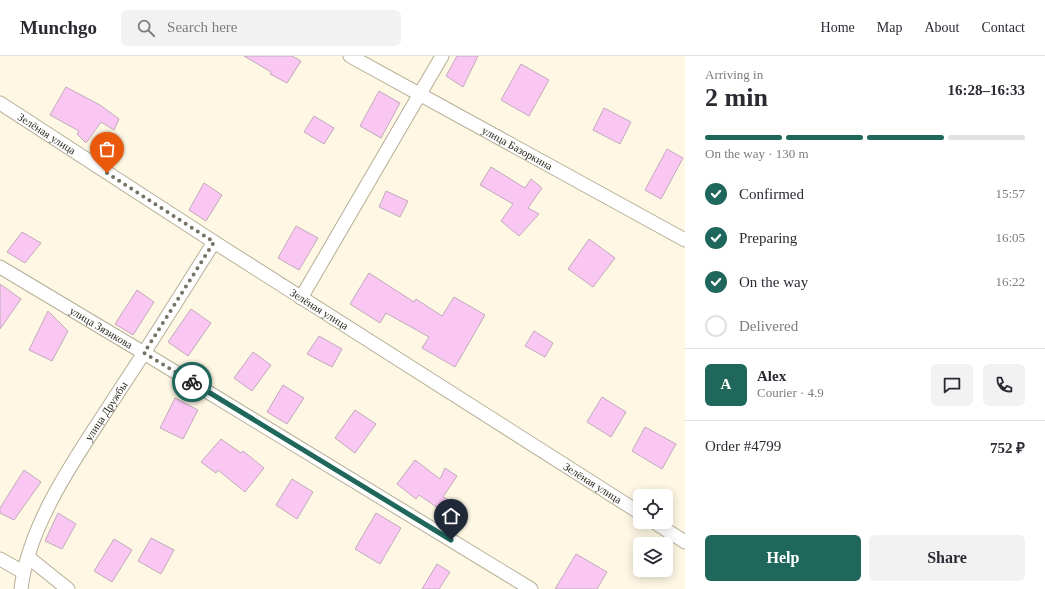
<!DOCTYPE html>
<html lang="en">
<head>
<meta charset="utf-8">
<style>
	body { margin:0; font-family:Georgia,serif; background:#f2f2f3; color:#2b2b33; height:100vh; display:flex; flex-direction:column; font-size:15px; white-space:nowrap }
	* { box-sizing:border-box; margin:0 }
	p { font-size:13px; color:#7c7c81 }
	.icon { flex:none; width:22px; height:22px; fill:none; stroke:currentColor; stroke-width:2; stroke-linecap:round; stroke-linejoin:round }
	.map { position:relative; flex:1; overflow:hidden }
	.drawer { display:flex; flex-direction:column; background:#fff; width:360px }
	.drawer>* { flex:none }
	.buttons { position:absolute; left:633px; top:433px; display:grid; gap:8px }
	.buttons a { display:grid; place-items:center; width:40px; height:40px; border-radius:6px; background:#fff; box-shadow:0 2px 10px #0003; font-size:20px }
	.pin { position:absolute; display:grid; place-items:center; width:34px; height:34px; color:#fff; margin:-41px -17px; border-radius:50% 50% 50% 0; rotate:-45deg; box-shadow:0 0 4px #0007 }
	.pin .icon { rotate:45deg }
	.courier { position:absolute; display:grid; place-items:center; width:40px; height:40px; margin:-20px; border:3px solid #1f665b; border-radius:50%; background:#fff; color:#222; box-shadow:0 1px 5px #0007 }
	.overview em { font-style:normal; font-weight:700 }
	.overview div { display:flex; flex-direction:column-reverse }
	.overview { display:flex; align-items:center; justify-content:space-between; height:68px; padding:0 20px }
	h1 { font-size:26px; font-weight:700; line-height:30px }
	.bar { display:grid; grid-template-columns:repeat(4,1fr); gap:6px 4px; align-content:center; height:48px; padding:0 20px }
	.bar i { height:5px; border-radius:3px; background:#e1e1e2 }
	.bar .on { background:#1f665b }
	.bar p { grid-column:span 4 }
	.line { display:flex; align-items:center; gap:10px; padding:0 20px; border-top:1px solid #e1e1e2 }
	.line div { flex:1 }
	.round { display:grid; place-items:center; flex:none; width:42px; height:42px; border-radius:6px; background:#f2f2f3 }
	ol { padding:0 20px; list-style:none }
	li { display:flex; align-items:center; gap:12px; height:44px }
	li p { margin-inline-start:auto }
	li .icon { padding:4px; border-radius:50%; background:#1f665b; color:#fff; stroke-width:4 }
	li:last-child { color:#7c7c81 }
	li i { width:22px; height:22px; border:2px solid #e1e1e2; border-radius:50% }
	.action { display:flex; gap:8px; margin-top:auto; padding:8px 20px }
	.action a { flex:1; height:46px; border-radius:6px; background:#1f665b; color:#fff; font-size:16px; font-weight:700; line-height:46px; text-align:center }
	.action a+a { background:#f2f2f3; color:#2b2b33 }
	header { display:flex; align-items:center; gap:24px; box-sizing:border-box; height:56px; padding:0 20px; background:#fff; border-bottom:1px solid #e1e1e2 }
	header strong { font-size:19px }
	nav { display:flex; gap:22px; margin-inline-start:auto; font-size:14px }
	.search { width:280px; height:36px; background:#f2f2f3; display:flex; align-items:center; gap:10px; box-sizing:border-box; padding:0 14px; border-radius:6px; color:#7c7c81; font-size:15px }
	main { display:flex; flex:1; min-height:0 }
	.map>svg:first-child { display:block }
	.building { fill:#fac6f2; stroke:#c0abbc }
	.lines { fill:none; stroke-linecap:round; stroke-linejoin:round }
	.street-casing { stroke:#b6ae97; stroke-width:15 }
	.street { stroke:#fff; stroke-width:13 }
	.done { stroke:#767265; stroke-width:4; stroke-dasharray:0 7.2 }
	.route { stroke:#1f665b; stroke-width:5 }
	.labels { text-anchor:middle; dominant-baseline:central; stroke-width:4; stroke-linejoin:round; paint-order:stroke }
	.street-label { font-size:11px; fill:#2d2a21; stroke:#fff }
</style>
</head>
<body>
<header>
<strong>Munchgo</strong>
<div class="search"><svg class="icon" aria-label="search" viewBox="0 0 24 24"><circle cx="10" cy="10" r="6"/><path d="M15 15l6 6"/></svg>Search here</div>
<nav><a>Home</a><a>Map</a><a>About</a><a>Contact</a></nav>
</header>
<main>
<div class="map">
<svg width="685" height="533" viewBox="0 0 685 533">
	<rect width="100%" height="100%" fill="#fef7e3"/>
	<path class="building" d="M 244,0 L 292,0 L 301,5 L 287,27 L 270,18 L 271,16 Z
		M 457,0 L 478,0 L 463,31 L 446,20 Z
		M 521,8 L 549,24 L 529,60 L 501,44 Z
		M 66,31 L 100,49 L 119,63 L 114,74 L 101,66 L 86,87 L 77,78 L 79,75 L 50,59 Z
		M 379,35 L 400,47 L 381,82 L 360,70 Z
		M 604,52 L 631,66 L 620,88 L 593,74 Z
		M 314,60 L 334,72 L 324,88 L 304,76 Z
		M 667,93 L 683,102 L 661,143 L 645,134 Z
		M 491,111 L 525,132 L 531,123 L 542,132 L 528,152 L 539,158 L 519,180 L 501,165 L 513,148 L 480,129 Z
		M 204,127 L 222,139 L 206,165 L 189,154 Z
		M 386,135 L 408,145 L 400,161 L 379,151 Z
		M 296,170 L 318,182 L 299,214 L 278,202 Z
		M 22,176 L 41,187 L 25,207 L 7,196 Z
		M 589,183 L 615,202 L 593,231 L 568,213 Z
		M 369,217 L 414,246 L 416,243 L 442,260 L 454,241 L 485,259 L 455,311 L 422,292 L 429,281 L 386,257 L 380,267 L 350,248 Z
		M 0,228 L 21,243 L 0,273 Z
		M 137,234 L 154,246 L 133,279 L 115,268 Z
		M 191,253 L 211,267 L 188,300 L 168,286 Z
		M 48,255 L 68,275 L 52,305 L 29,294 Z
		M 534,275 L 553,287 L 545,301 L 525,290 Z
		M 319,280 L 342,293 L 332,311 L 307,298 Z
		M 253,296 L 271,309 L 252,335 L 234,322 Z
		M 283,329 L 304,342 L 287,368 L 267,356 Z
		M 602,341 L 626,356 L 611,381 L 587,366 Z
		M 175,342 L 198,354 L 183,383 L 160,372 Z
		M 355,354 L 376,368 L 355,397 L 335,382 Z
		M 645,371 L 676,388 L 662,413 L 632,395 Z
		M 221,383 L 241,397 L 243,395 L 264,412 L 245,436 L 218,414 L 216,417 L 201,406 Z
		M 415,404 L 440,423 L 445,412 L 457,420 L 443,441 L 453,446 L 448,459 L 419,439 L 416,443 L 397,428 Z
		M 24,414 L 41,426 L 14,464 L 0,457 L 0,452 Z
		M 292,423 L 313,436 L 297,463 L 276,449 Z
		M 58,457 L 76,468 L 62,493 L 45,485 Z
		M 376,457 L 401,472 L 380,508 L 355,493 Z
		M 151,482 L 174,494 L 161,518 L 138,505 Z
		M 114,483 L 132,494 L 112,526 L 94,515 Z
		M 576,498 L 607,516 L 597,533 L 555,533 Z
		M 437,508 L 450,516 L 439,533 L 422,533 Z"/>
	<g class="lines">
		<g class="street-casing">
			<g id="street">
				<path id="s1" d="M 350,0 L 685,184"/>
				<path id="s2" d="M 0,47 L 214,186 L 640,457"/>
				<path id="s3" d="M 0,211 L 144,297 L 531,533"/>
				<path d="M 301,242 L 442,0"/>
				<path d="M 654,466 L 685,486"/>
				<path d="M 28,501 L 68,533"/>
				<path d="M 0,503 L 23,516"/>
				<path id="s4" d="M 21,533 C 29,463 84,390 121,332 C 153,284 183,235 214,186"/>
			</g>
		</g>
		<use href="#street" class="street"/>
	</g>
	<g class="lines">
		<path class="done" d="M 107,117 L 214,186 L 144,297 L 192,326"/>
		<path class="route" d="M 192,326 L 451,484"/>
	</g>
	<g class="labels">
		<g class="street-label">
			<text stroke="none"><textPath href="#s2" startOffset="56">Зелёная улица</textPath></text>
			<text stroke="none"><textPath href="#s1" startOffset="191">улица Базоркина</textPath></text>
			<text stroke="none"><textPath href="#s2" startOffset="380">Зелёная улица</textPath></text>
			<text stroke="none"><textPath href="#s3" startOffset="118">улица Зязикова</textPath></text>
			<text stroke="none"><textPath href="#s4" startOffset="199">улица Дружбы</textPath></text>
			<text stroke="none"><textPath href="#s2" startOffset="704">Зелёная улица</textPath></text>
		</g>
	</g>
</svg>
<div class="buttons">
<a><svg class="icon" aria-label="locate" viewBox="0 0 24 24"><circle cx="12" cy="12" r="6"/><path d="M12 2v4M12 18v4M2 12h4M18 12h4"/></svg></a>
<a><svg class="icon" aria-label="layers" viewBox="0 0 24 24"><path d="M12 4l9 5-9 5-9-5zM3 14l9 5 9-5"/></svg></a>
</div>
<div class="pin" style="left:107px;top:117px;background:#ea580c"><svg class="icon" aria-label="bag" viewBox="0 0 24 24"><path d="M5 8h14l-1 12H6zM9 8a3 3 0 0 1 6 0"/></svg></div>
<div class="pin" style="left:451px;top:484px;background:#1f2937"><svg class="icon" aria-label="home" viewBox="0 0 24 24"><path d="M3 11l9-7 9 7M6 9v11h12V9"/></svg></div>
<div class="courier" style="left:192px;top:326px"><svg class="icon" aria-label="bike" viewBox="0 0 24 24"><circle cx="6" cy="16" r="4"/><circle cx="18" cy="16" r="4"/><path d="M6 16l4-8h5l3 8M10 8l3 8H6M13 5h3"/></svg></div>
</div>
<section class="drawer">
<div class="overview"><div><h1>2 min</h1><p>Arriving in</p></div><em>16:28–16:33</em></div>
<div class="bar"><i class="on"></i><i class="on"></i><i class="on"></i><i></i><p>On the way · 130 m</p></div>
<ol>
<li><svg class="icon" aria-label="check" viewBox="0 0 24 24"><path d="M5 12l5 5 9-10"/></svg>Confirmed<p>15:57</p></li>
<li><svg class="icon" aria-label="check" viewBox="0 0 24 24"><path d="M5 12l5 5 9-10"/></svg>Preparing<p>16:05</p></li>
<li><svg class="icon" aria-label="check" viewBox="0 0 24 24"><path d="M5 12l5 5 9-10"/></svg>On the way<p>16:22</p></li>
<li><i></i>Delivered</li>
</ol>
<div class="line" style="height:72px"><b class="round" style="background:#1f665b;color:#fff">A</b><div><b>Alex</b><p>Courier · 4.9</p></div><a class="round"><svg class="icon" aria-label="chat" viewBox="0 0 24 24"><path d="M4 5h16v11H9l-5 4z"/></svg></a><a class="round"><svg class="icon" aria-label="phone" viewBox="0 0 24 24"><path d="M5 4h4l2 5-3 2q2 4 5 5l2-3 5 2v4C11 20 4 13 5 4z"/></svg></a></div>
<div class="line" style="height:52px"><div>Order #4799</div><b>752 ₽</b></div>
<div class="action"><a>Help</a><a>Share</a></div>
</section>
</main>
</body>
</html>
